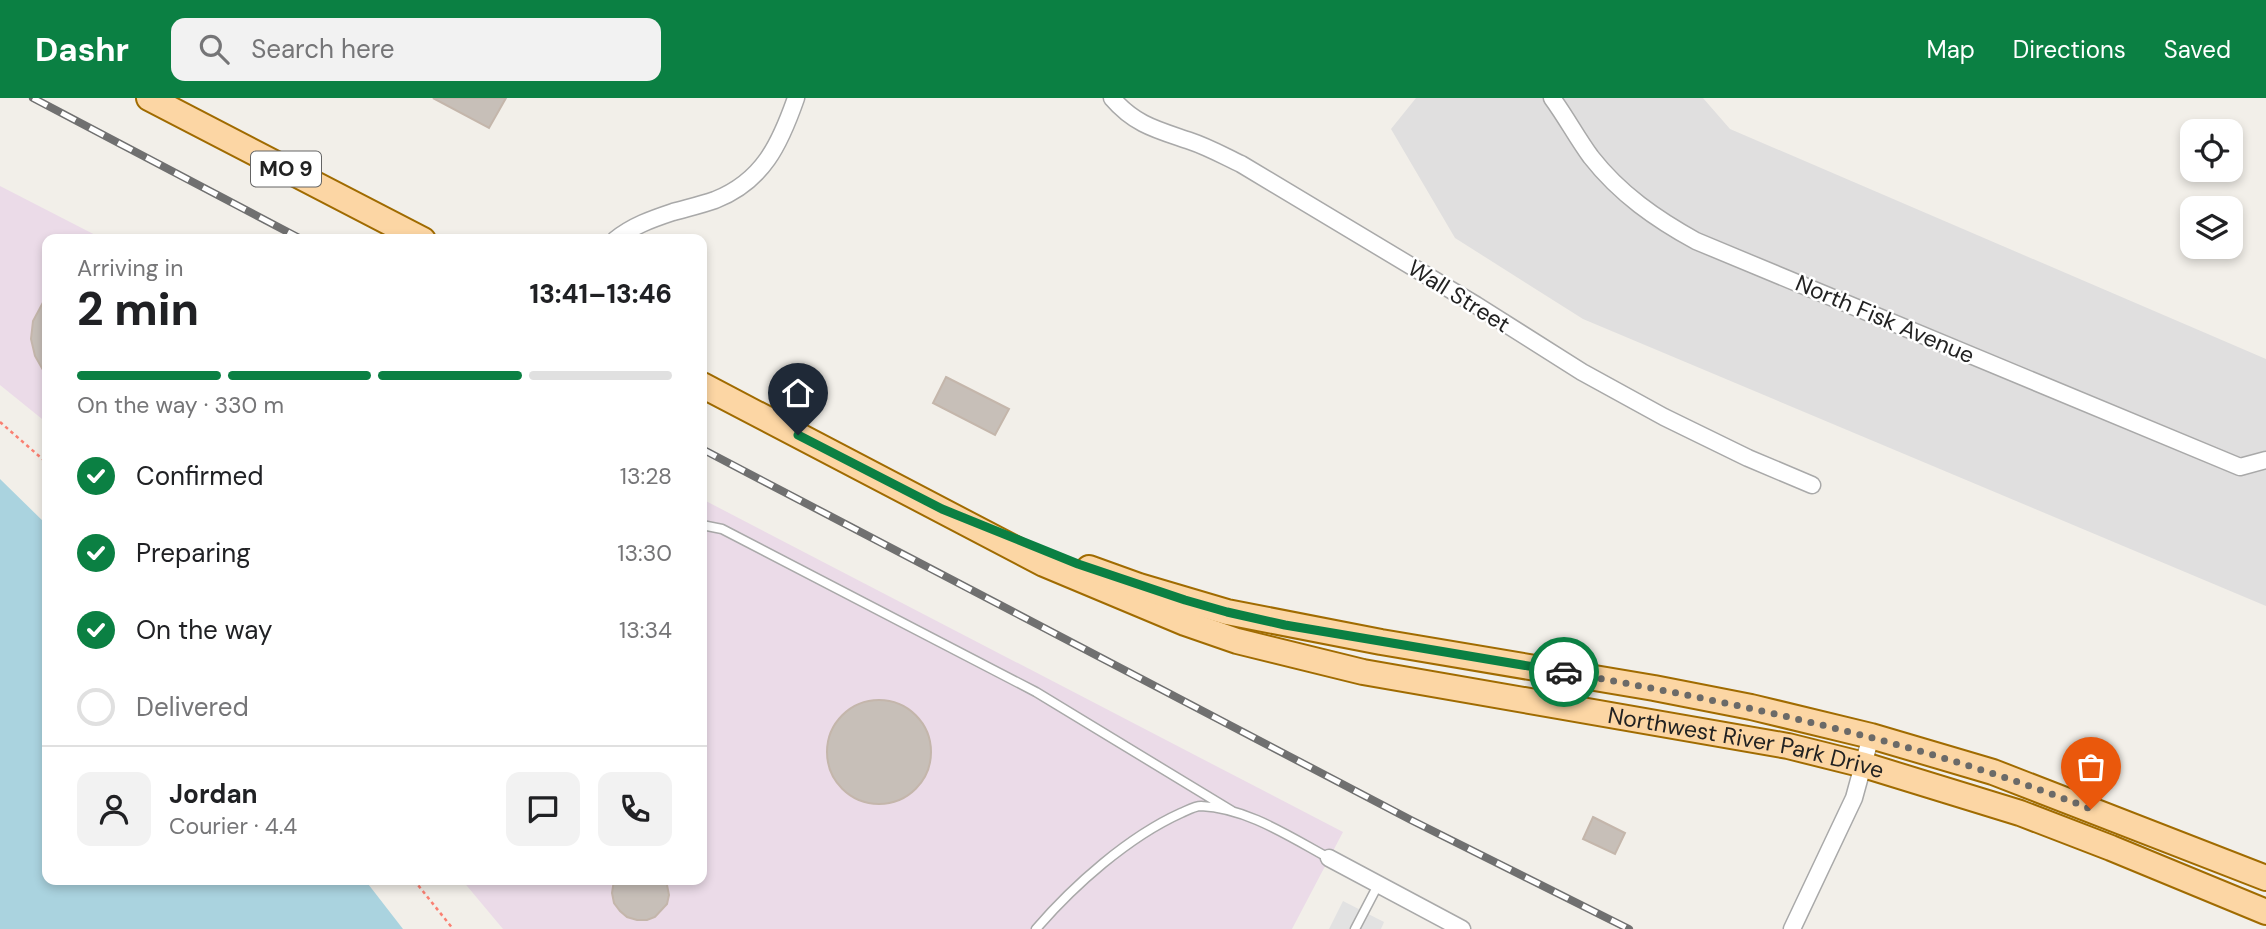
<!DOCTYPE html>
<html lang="en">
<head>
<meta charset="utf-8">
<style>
	body { margin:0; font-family:"DM Sans",sans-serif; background:#f2f2f2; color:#202124; height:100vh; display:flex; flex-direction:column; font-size:26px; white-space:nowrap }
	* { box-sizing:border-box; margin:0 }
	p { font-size:23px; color:#757577 }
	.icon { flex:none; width:38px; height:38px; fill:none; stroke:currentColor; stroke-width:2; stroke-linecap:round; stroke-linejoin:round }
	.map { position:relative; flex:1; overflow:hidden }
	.drawer { position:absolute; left:42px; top:136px; width:665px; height:651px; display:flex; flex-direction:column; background:#fff; border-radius:14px; box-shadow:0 4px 10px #0003 }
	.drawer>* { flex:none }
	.tools { position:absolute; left:2180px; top:21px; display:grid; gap:14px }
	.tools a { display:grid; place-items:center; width:63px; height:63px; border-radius:14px; background:#fff; box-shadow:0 4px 10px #0003; font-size:35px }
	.pin { position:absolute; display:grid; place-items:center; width:60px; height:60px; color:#fff; margin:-72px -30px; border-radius:50% 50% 50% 0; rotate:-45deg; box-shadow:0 0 7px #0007 }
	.pin .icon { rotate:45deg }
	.courier { position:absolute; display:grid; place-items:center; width:70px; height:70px; margin:-35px; border:5px solid #0b8043; border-radius:50%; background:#fff; color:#222; box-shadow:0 2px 9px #0007 }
	.head em { font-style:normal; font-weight:800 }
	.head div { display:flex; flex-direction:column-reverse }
	.head { display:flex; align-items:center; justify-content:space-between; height:119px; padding:0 35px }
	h1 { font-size:46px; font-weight:800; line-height:52px }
	.bar { display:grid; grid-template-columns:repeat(4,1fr); gap:10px 7px; align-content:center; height:84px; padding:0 35px }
	.bar i { height:9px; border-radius:5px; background:#e0e0e0 }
	.bar .on { background:#0b8043 }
	.bar p { grid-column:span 4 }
	.line { display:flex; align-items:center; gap:18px; padding:0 35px; border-top:2px solid #e0e0e0 }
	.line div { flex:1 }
	.round { display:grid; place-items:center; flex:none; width:74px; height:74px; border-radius:14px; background:#f2f2f2 }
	ol { padding:0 35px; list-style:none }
	li { display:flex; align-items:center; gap:21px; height:77px }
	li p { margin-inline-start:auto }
	li .icon { padding:7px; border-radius:50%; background:#0b8043; color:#fff; stroke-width:4 }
	li:last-child { color:#757577 }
	li i { width:38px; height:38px; border:4px solid #e0e0e0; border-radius:50% }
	header { display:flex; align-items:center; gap:42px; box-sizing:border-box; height:98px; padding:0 35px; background:#0b8043; color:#fff }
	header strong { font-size:33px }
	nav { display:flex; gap:38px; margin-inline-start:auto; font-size:24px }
	.search { width:490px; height:63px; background:#f2f2f2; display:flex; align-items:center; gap:18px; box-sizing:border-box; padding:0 24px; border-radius:14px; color:#757577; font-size:26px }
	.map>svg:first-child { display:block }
	.residential { fill:#e0dfdf }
	.industrial { fill:#ebdbe8 }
	.parking { fill:#e2e2e2 }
	.water { fill:#aad3df }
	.building { fill:#c7bfb8; stroke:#c4b6ab; stroke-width:2 }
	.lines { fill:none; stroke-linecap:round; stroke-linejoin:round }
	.service-casing { stroke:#a9a9a9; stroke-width:11 }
	.minor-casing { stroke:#a9a9a9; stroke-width:19 }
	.primary-casing { stroke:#a06b00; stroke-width:28 }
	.path { stroke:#fa8072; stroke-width:2.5; stroke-dasharray:3.5 3.5; stroke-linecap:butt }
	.service { stroke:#fff; stroke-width:8 }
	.minor { stroke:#fff; stroke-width:16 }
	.primary { stroke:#fcd6a4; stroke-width:24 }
	.rail-casing { stroke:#707070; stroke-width:8 }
	.rail { stroke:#fff; stroke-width:5; stroke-dasharray:16; stroke-linecap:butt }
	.done { stroke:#6b6a68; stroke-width:7; stroke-dasharray:0 12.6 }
	.route { stroke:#0b8043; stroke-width:9 }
	.labels { text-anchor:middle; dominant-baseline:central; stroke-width:5; stroke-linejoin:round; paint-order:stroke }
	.shield { fill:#fff; stroke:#646464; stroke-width:2 }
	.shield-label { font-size:21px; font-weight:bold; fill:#222 }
	.street-label { font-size:23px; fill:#222; stroke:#fff }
</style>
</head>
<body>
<header>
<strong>Dashr</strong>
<div class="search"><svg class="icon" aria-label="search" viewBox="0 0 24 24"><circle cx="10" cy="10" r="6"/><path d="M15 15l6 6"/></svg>Search here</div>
<nav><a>Map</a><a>Directions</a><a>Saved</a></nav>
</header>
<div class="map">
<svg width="2266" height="831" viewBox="0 0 2266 831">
	<rect width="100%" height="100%" fill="#f2efe9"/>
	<path class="residential" d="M 1416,0 L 1703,0 L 1730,31 L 2266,261 L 2266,508 L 1583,221 L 1455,140 L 1391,31 Z"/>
	<path class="industrial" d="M 0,88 L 105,142 L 47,142 L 47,325 L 0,287 Z
		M 702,401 L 1343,734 L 1292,831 L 503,831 L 462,782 L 702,782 Z"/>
	<path class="parking" d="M 1343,803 L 1384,824 L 1381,831 L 1329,831 Z"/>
	<path class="water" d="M 0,381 L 47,427 L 47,782 L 365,782 L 403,831 L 0,831 Z"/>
	<path class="building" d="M 433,0 L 506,0 L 489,30 Z
		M 47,197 L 47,279 L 35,258 L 31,241 L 33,223 Z
		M 946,279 L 1009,311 L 995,337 L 933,305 Z
		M827 654a52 52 0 1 1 104 0a52 52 0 1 1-104 0Z
		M 1593,719 L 1625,735 L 1615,756 L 1583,741 Z
		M 614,782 L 666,782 L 669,797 L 667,806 L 655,819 L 647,822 L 637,822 L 627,819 L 620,813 L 614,805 L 612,795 Z"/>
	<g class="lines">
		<g class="service-casing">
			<path id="service" d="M 702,427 L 722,431 L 1036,594 L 1232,713
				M 1036,831 C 1074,787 1128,739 1181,715 C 1188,712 1195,708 1201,708 C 1247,710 1290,739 1329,760
				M 1355,831 L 1378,787"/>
		</g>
		<g class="minor-casing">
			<path id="minor" d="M 1112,0 C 1135,27 1158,32 1190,43 C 1208,49 1224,58 1241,66 L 1476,207 L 1582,274 L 1664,319 L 1748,360 L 1812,387
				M 1552,0 C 1566,19 1577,40 1591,59 C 1620,96 1656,121 1696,143 L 2240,369 L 2266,362
				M 615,142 C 632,128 652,121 673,114 C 687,110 701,107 715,102 C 763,83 780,46 796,0
				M 1329,760 L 1462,831
				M 1792,831 L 1854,700 L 1871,638"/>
		</g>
		<g class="primary-casing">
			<g id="primary">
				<path d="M 149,0 L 423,142"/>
				<path id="s1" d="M 702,287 L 1044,466 L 1185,525 L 1237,543 L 1363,574 L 1788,648 L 1864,667 L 2020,715 L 2111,750 L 2266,814"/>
				<path d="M 1089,470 L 1139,488 L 1227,514 L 1381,544 L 1654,590 L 1751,609 L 1871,638 L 1993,674 L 2266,780"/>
			</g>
		</g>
		<path class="path" d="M 0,324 L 47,365
			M 414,782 L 453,831"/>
		<use href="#service" class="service"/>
		<use href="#minor" class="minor"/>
		<use href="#primary" class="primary"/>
		<g class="rail-casing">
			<path id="rail" d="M 33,0 L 303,142
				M 702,351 L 1411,722 L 1629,831"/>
		</g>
		<use href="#rail" class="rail"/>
	</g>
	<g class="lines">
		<path class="done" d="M 1564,574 C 1744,606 1921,644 2091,711"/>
		<path class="route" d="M 798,337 L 942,411 L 1078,466 L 1185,502 L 1227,514 L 1285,527 L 1564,574"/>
	</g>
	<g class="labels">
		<rect class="shield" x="251" y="53.5" width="70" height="35" rx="5"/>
		<g class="shield-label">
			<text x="286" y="71">MO 9</text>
		</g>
		<g class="street-label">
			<text transform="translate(1459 198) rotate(32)">Wall Street</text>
			<text transform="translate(1885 221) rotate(23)">North Fisk Avenue</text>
			<text stroke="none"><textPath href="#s1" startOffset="1113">Northwest River Park Drive</textPath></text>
		</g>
	</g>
</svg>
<div class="tools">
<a><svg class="icon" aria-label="locate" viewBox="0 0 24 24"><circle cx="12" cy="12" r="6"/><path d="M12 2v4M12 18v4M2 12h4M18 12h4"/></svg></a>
<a><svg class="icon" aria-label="layers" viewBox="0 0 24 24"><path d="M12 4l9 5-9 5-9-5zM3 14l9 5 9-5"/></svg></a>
</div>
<div class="pin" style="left:2091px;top:711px;background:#ea580c"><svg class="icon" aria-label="bag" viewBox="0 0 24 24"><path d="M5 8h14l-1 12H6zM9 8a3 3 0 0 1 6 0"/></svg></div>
<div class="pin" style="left:798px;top:337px;background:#1f2937"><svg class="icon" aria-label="home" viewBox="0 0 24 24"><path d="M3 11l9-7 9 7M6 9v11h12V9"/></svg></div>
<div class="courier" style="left:1564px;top:574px"><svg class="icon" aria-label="car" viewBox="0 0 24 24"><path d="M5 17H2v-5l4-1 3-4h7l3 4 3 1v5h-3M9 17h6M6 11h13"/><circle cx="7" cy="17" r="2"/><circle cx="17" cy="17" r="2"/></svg></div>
<section class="drawer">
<div class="head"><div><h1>2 min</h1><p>Arriving in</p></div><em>13:41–13:46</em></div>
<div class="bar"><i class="on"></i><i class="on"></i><i class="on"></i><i></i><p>On the way · 330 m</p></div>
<ol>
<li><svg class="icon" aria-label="check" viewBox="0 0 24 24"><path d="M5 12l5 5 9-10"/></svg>Confirmed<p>13:28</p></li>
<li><svg class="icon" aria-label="check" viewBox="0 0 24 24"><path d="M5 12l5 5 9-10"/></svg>Preparing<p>13:30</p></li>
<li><svg class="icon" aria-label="check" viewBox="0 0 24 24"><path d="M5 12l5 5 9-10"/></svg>On the way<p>13:34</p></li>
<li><i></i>Delivered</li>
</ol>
<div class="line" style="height:126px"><a class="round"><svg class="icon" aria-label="person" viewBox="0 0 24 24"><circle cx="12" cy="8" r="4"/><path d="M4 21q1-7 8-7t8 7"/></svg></a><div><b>Jordan</b><p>Courier · 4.4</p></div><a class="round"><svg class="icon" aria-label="chat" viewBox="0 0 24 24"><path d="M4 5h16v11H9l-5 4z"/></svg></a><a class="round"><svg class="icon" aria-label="phone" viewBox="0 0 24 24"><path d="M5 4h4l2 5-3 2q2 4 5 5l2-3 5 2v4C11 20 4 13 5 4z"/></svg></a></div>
</section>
</div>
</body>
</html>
